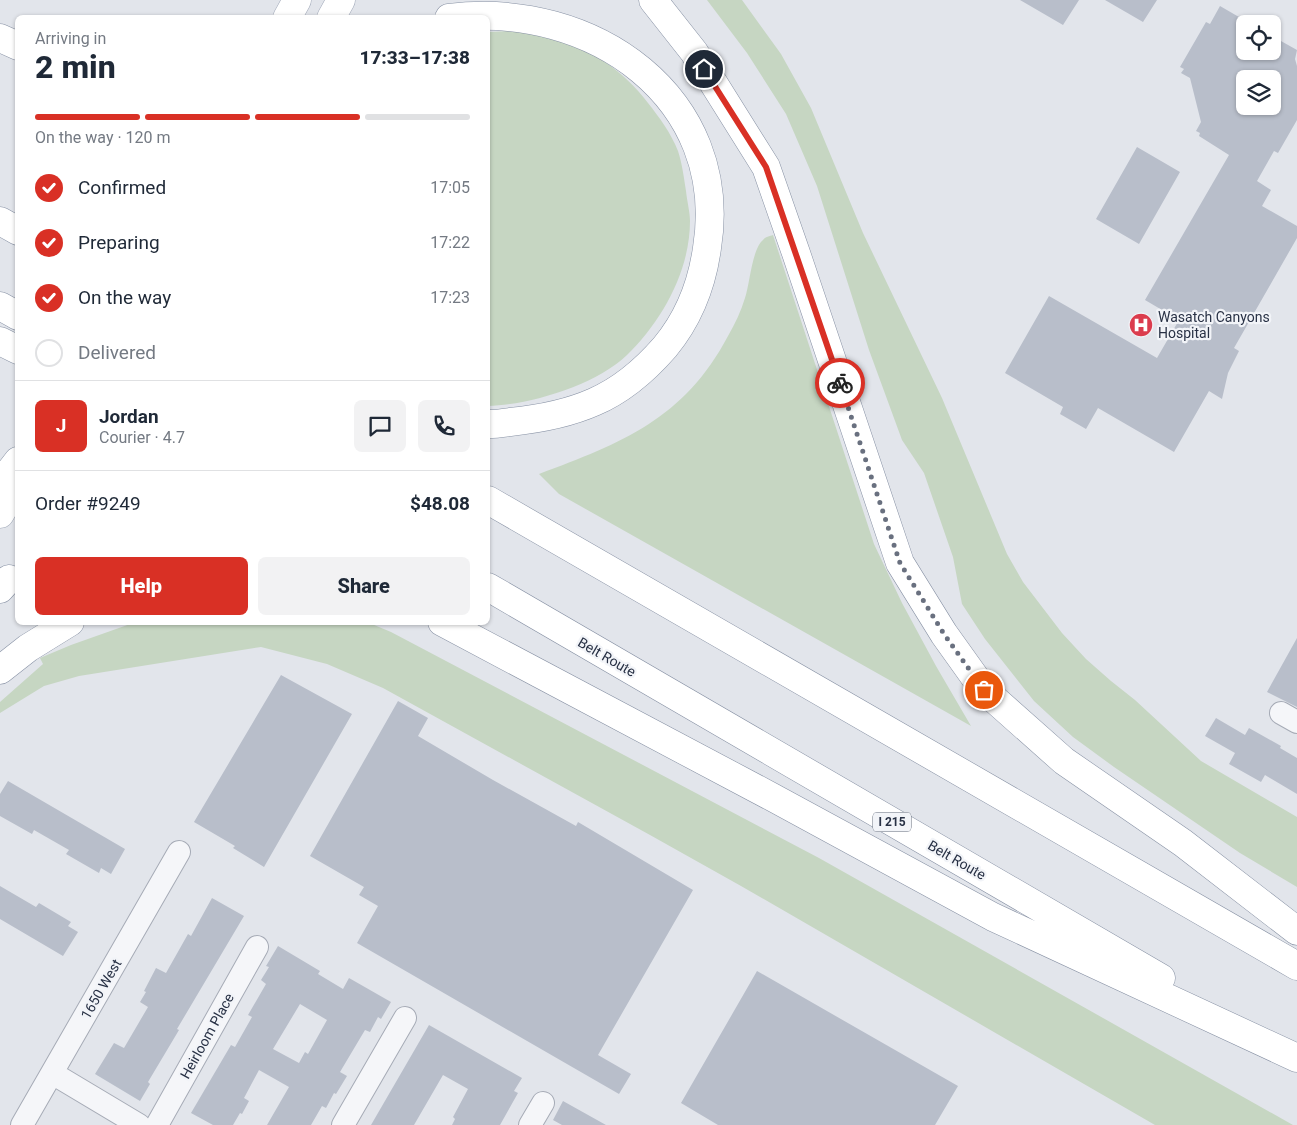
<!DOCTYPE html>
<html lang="en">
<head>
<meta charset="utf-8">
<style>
	body { margin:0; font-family:Roboto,sans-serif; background:#f2f2f3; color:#1f2937; height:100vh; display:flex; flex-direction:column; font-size:19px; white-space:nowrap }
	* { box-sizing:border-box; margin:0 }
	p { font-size:16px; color:#747a83 }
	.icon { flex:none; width:28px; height:28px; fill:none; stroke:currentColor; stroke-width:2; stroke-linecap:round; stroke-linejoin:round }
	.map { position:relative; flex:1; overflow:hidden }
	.side { position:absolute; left:15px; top:15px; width:475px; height:610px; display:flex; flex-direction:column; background:#fff; border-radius:8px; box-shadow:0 1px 4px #0004 }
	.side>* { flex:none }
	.fabs { position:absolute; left:1236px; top:15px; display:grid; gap:10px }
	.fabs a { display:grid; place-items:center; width:45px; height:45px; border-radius:8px; background:#fff; box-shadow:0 1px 4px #0004; font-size:25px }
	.pin { position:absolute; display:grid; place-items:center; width:42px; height:42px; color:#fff; margin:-21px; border:2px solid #fff; border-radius:50%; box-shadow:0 1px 5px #0007 }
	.courier { position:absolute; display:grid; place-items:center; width:50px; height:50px; margin:-25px; border:4px solid #d93025; border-radius:50%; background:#fff; color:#222; box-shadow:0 1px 6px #0007 }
	.summary em { font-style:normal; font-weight:800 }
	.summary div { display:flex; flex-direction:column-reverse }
	.summary { display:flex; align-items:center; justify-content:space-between; height:85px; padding:0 20px }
	h1 { font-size:32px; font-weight:800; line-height:38px }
	.bar { display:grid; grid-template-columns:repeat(4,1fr); gap:8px 5px; align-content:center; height:60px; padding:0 20px }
	.bar i { height:6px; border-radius:4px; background:#e0e1e3 }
	.bar .current { background:#d93025 }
	.bar p { grid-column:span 4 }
	.line { display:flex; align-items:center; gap:12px; padding:0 20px; border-top:1px solid #e0e1e3 }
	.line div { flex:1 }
	.round { display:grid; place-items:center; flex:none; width:52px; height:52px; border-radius:8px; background:#f2f2f3 }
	ol { padding:0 20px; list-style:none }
	li { display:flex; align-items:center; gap:15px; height:55px }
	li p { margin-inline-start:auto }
	li .icon { padding:5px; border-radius:50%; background:#d93025; color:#fff; stroke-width:4 }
	li:last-child { color:#747a83 }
	li i { width:28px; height:28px; border:2px solid #e0e1e3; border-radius:50% }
	.action { display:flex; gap:10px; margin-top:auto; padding:10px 20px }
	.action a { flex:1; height:58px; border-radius:8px; background:#d93025; color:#fff; font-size:20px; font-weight:800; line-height:58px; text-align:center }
	.action a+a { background:#f2f2f3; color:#1f2937 }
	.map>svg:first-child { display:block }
	.green { fill:#c6d6c2 }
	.building { fill:#b8beca; fill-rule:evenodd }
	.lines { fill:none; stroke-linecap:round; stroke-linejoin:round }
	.minor-casing { stroke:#a6abb6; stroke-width:24 }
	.major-casing { stroke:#a0a8b8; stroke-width:29 }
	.highway-casing { stroke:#8791a4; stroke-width:29 }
	.minor { stroke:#f5f6f9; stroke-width:22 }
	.major { stroke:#fff; stroke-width:28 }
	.highway { stroke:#fff; stroke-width:28 }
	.done { stroke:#69707f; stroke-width:5; stroke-dasharray:0 9 }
	.route { stroke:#d93025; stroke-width:6 }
	.labels { text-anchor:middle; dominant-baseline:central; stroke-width:4.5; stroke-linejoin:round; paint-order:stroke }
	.shield { fill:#f2f4f8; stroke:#656c7b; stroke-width:1 }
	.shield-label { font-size:12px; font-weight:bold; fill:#283145 }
	.poi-label { font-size:14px; fill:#283145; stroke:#f2f4f8; text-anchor:start }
	.street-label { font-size:14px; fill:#283145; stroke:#f2f4f8 }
</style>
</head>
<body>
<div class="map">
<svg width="1297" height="1125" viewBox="0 0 1297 1125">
	<rect width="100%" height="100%" fill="#e2e5eb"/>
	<path class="green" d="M 707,0 L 742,0 L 781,54 L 811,108 L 863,233 L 942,398 L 1007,554 L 1023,582 L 1062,633 L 1086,659 L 1111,681 L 1135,700 L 1201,761 L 1297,817 L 1297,887 L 1240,853 L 1114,767 L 1073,737 L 1034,701 L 985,639 L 962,604 L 953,557 L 924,473 L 902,440 L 869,350 L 817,186 L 786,114 L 747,53 Z
		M 512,31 C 524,33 538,33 550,36 C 588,46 624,71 648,103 C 659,117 671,133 678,151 C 682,163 684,178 686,191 C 687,201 690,212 690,221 C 690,271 662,321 627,355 C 596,385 530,405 488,406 L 488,32 Z
		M 773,235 L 874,544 L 902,603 L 936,666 L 971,726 L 559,494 L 539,474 C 622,443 684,419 728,336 C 735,324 741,311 745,298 C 750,283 752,249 763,240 C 765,237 770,236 773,235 Z
		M 133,623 L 367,622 L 391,632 L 819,858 L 1293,1125 L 1155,1125 L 741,886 L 650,835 L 383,688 L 327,664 L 261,647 L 79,676 L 44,686 L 0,713 L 0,702 L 43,664 L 40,658 L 71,645 Z"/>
	<path class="building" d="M 1020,0 L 1079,0 L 1063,25 Z
		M 1105,0 L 1157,0 L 1143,22 Z
		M 1220,6 L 1251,24 L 1245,24 L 1245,51 L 1272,51 L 1272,36 L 1297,50 L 1295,59 L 1297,66 L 1297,120 L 1278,153 L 1274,151 L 1257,181 L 1271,190 L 1262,206 L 1297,226 L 1297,238 L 1234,348 L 1239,351 L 1228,373 L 1222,399 L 1209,391 L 1174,452 L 1098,408 L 1086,429 L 1060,414 L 1063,407 L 1005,373 L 1049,296 L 1157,358 L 1179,320 L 1145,300 L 1229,155 L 1199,136 L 1200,133 L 1196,131 L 1201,122 L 1190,78 L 1181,73 L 1184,69 L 1180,67 L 1206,22 L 1210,24 ZM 1245,79 L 1272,79 L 1272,106 L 1245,106 Z
		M 1137,147 L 1180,172 L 1139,244 L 1096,219 Z
		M 1297,638 L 1297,707 L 1267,692 Z
		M 281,675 L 352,714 L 264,867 L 233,848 L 235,846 L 194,822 Z
		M 398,701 L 428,718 L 418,736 L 493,780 L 576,826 L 578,822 L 693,890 L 598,1055 L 631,1074 L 619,1094 L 357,943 L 378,906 L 359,895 L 364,887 L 310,856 Z
		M 1216,718 L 1245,735 L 1249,728 L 1281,746 L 1280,748 L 1297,758 L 1297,794 L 1265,775 L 1261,782 L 1229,764 L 1235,753 L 1205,736 Z
		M 8,781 L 125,849 L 111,874 L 101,868 L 99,873 L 66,854 L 69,850 L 34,830 L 32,834 L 0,816 L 0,794 Z
		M 0,886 L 36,907 L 39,903 L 71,922 L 68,926 L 78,932 L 63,956 L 0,919 Z
		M 212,898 L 244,916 L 177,1029 L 179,1030 L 148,1082 L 150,1084 L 140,1101 L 95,1074 L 114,1043 L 124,1048 L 148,1007 L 140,1002 L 146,992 L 144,991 L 156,968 L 166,973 L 188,934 L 191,936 Z
		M 278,946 L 320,971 L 318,974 L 343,989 L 349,978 L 391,1002 L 381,1019 L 378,1017 L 370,1032 L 365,1030 L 340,1072 L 347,1076 L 336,1094 L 334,1093 L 326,1108 L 322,1106 L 311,1125 L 267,1125 L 289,1087 L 259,1070 L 244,1098 L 249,1101 L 242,1114 L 240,1113 L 233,1125 L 213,1125 L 191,1113 L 231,1045 L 235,1047 L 252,1017 L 248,1015 L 266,984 L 261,980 L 269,967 L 266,966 ZM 300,1004 L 327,1020 L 308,1054 L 305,1052 L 299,1063 L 273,1049 Z
		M 757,971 L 958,1086 L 935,1125 L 718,1125 L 681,1103 Z
		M 429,1025 L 522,1078 L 514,1091 L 518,1093 L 500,1125 L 452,1125 L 455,1119 L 453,1117 L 468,1089 L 443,1075 L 414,1125 L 371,1125 Z
		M 563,1101 L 606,1125 L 562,1125 L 553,1120 Z"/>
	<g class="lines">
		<g class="minor-casing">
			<path id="minor" d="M 1281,713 L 1297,722
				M 52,1073 L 139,1125
				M 22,1125 L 179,852
				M 157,1125 L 257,947
				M 343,1125 L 405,1018
				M 530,1125 L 543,1103"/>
		</g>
		<g class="major-casing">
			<path id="major" d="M 287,18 L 297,0
				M 331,18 L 341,0
				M 0,514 L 18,484"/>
		</g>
		<g class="highway-casing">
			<path id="highway" d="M 653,0 L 694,52 L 766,167 L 796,253 L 900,563 L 944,634 L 984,690 L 1064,761 L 1183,843 L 1297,931
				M 449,18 C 593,0 731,98 707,248 C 702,284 689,318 665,347 C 645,370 622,390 594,402 C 567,414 539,419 510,422 C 503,423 495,424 488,424
				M 0,38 L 18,46
				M 0,221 L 18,231
				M 0,306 L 18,316
				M 0,341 L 18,350
				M 0,484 L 18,461
				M 488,500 L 1297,966
				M 488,587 L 1161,978
				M 0,589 L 9,579
				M 442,622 L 772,797 L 993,917 L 1297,1058
				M 0,670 L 28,648 L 70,622"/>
		</g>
		<use href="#minor" class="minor"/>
		<use href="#major" class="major"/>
		<use href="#highway" class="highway"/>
	</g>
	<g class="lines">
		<path class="done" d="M 840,383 L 900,563 L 944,634 L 984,690"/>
		<path class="route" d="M 704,69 L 766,167 L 840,383"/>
	</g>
	<defs>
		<g id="hospital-disc" transform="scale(1.25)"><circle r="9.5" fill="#db3c4d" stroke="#f2f4f8"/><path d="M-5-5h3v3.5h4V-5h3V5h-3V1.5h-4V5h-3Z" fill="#fff"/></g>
	</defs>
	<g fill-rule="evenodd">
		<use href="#hospital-disc" x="1141" y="325"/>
	</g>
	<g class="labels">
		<rect class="shield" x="873" y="812.5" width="38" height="19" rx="4"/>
		<g class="shield-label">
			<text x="892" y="822">I 215</text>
		</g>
		<g class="poi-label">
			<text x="1158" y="317">Wasatch Canyons<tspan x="1158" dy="16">Hospital</tspan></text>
		</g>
		<g class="street-label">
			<text transform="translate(607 657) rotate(30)">Belt Route</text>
			<text transform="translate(957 860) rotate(30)">Belt Route</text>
			<text transform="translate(101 989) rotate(-60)">1650 West</text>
			<text transform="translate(207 1036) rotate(-61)">Heirloom Place</text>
		</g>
	</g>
</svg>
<div class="fabs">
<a><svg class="icon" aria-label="locate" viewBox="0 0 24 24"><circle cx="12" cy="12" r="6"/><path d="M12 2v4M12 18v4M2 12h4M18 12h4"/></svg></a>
<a><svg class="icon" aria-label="layers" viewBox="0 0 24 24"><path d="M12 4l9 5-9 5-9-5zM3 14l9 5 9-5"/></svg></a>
</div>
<div class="pin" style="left:984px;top:690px;background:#ea580c"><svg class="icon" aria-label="bag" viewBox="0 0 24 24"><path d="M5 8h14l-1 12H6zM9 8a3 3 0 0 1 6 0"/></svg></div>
<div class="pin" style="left:704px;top:69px;background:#1f2937"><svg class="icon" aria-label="home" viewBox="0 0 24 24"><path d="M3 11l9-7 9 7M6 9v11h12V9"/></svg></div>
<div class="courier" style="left:840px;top:383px"><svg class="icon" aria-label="bike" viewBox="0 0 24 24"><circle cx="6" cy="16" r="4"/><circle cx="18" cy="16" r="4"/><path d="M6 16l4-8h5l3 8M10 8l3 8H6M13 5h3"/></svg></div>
<section class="side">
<div class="summary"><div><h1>2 min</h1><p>Arriving in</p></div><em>17:33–17:38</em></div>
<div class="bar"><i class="current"></i><i class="current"></i><i class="current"></i><i></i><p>On the way · 120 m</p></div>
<ol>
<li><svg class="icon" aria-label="check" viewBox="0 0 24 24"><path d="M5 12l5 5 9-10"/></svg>Confirmed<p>17:05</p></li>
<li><svg class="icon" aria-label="check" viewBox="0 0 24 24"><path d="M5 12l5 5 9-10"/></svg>Preparing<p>17:22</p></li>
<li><svg class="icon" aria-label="check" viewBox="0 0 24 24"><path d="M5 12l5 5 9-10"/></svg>On the way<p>17:23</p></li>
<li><i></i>Delivered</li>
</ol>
<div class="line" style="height:90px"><b class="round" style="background:#d93025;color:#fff">J</b><div><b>Jordan</b><p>Courier · 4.7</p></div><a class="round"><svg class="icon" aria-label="chat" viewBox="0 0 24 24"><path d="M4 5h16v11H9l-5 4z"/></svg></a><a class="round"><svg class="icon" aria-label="phone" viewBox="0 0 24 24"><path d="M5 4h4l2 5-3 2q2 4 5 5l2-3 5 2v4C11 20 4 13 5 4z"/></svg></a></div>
<div class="line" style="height:65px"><div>Order #9249</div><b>$48.08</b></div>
<div class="action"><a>Help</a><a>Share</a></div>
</section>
</div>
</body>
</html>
